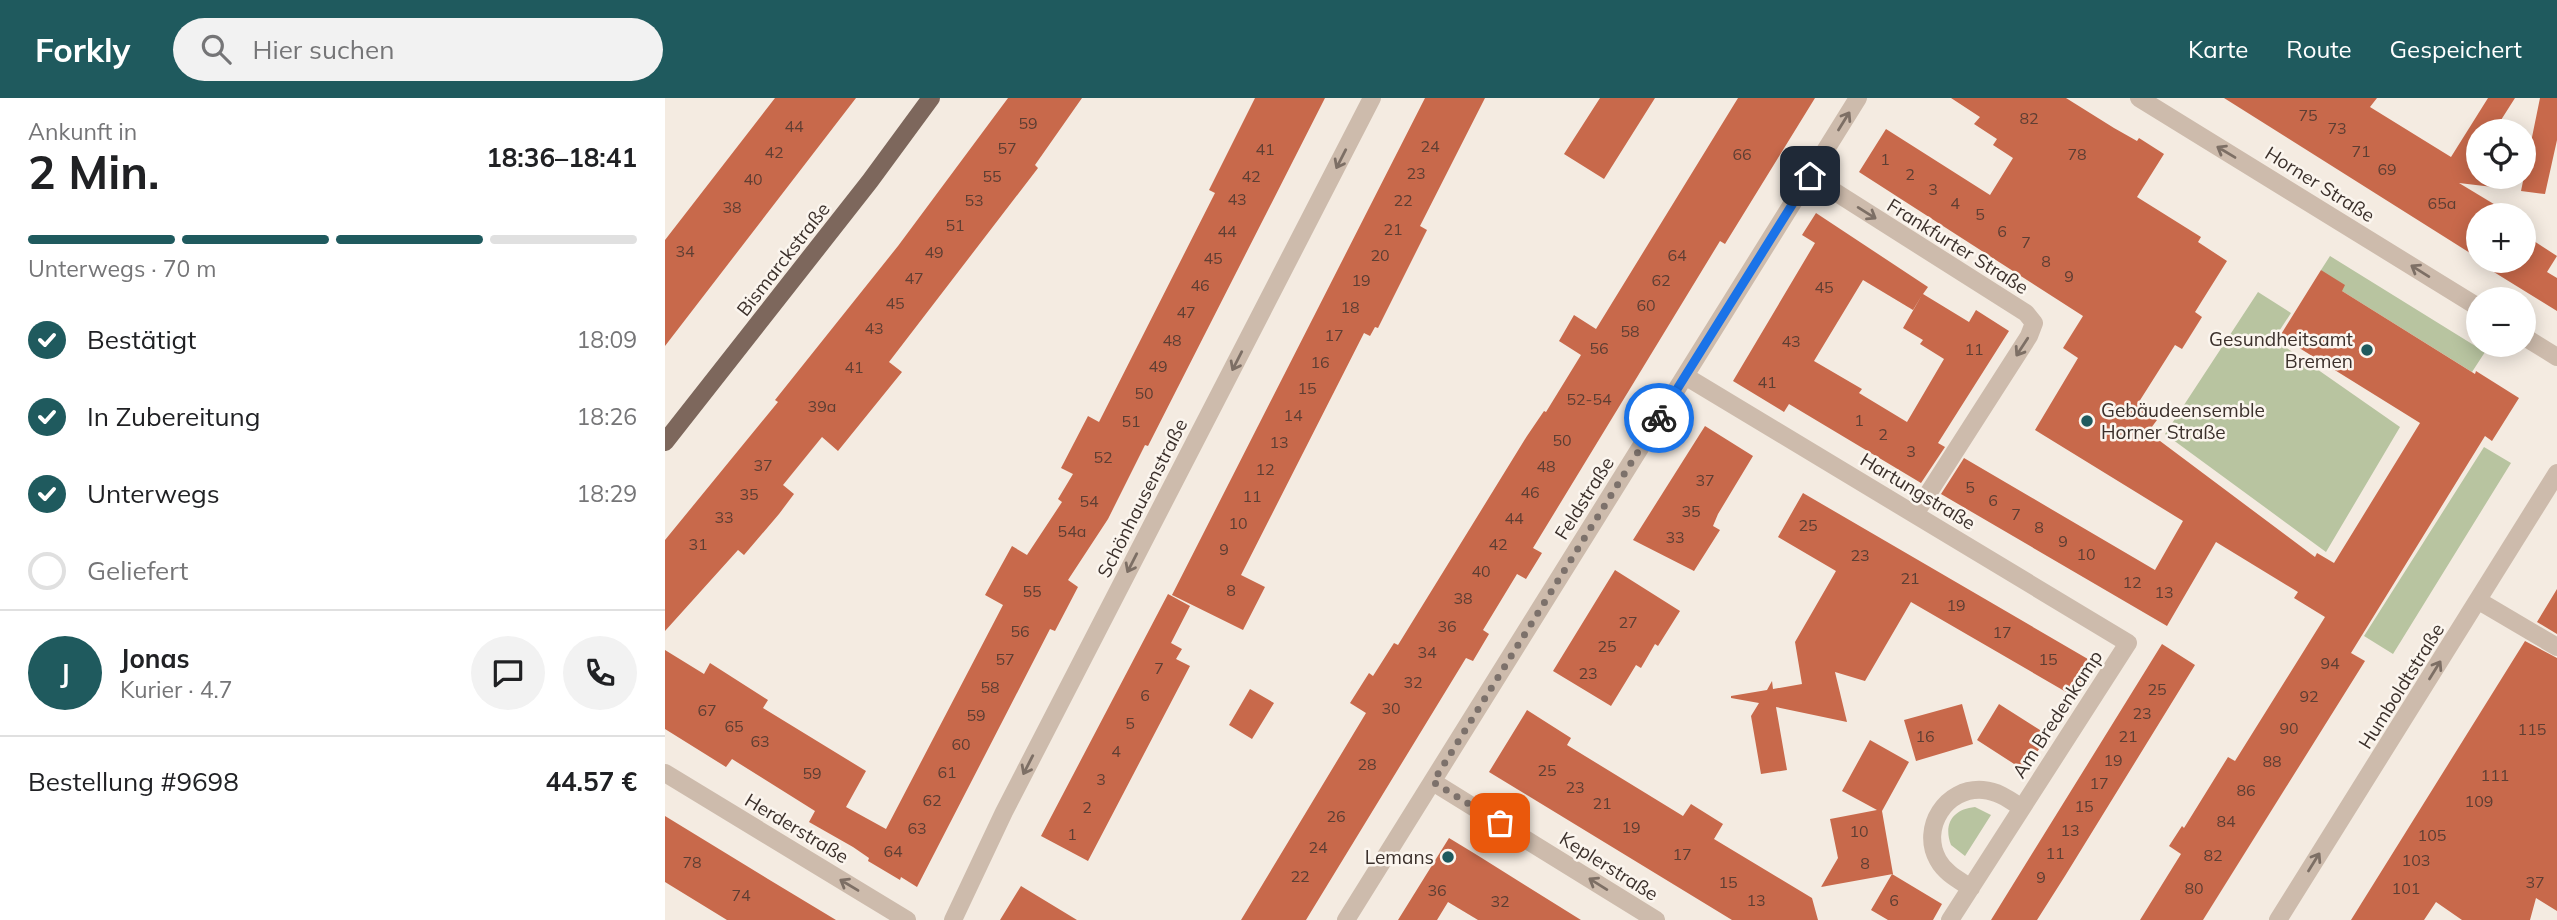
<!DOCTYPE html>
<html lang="de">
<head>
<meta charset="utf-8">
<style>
	body { margin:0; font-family:Mulish,sans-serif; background:#f2f2f2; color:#202124; height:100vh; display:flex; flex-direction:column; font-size:26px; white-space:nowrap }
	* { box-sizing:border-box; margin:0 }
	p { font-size:23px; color:#757577 }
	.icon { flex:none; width:38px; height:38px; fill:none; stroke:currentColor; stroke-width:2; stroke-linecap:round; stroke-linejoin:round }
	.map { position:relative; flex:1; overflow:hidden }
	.sheet { display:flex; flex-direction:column; background:#fff; width:665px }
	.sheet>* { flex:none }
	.fabs { position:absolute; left:1801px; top:21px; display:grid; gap:14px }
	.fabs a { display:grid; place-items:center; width:70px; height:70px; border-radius:50%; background:#fff; box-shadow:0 4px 18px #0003; font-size:35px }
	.pin { position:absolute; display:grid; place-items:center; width:60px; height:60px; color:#fff; margin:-30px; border-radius:14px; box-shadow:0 4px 10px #0006 }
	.courier { position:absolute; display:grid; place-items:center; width:70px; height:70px; margin:-35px; border:5px solid #1a73e8; border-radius:50%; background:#fff; color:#222; box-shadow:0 2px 9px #0007 }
	.head em { font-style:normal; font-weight:700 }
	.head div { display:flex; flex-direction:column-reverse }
	.head { display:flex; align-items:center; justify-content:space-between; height:119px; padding:0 28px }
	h1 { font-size:46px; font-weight:700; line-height:52px }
	.bar { display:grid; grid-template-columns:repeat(4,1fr); gap:10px 7px; align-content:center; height:84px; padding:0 28px }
	.bar i { height:9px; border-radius:5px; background:#e0e0e0 }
	.bar .active { background:#1f5a5e }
	.bar p { grid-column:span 4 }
	.line { display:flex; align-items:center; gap:18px; padding:0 28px; border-top:2px solid #e0e0e0 }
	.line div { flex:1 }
	.round { display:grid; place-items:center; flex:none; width:74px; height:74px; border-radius:37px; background:#f2f2f2 }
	ol { padding:0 28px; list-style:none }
	li { display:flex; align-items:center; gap:21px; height:77px }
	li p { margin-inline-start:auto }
	li .icon { padding:7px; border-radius:50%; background:#1f5a5e; color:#fff; stroke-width:4 }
	li:last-child { color:#757577 }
	li i { width:38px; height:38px; border:4px solid #e0e0e0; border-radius:50% }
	header { display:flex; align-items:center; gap:42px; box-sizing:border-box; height:98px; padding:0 35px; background:#1f5a5e; color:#fff }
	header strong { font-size:33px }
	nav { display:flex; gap:38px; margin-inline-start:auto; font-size:24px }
	.search { width:490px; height:63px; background:#f2f2f2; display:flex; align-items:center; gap:18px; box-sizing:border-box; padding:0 24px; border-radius:38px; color:#757577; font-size:26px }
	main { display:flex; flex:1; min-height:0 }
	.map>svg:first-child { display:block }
	.green { fill:#b8c4a0 }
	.building { fill:#c8694b; fill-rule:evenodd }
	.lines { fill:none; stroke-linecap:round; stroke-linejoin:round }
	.minor { stroke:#cdbbac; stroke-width:18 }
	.major { stroke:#7d675c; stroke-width:18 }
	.oneway { stroke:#7d6f65 }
	.done { stroke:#7c716b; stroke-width:7; stroke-dasharray:0 12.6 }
	.route { stroke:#1a73e8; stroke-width:9 }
	.poi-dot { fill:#1f5a5e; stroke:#fbf5ee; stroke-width:2.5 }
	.labels { text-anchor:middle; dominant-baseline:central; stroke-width:5; stroke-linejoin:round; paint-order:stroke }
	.number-label { font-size:16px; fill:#5e3e33 }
	.street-label { font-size:19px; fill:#3b302b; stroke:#fbf5ee }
	.poi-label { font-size:19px; fill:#3b302b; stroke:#fbf5ee; text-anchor:end }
</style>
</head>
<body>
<header>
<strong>Forkly</strong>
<div class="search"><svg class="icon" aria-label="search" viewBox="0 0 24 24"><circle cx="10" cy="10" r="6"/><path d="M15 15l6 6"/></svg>Hier suchen</div>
<nav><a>Karte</a><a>Route</a><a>Gespeichert</a></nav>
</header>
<main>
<section class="sheet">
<div class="head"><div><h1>2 Min.</h1><p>Ankunft in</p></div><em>18:36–18:41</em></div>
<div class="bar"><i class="active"></i><i class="active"></i><i class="active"></i><i></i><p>Unterwegs · 70 m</p></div>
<ol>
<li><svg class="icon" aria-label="check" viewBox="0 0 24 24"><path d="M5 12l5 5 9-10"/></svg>Bestätigt<p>18:09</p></li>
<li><svg class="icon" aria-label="check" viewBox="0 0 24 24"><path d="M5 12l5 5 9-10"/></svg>In Zubereitung<p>18:26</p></li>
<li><svg class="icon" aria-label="check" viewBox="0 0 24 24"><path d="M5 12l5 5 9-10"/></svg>Unterwegs<p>18:29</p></li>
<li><i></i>Geliefert</li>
</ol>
<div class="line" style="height:126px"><b class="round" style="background:#1f5a5e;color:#fff">J</b><div><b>Jonas</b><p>Kurier · 4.7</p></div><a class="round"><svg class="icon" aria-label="chat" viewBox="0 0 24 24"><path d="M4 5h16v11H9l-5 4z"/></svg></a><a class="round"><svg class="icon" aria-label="phone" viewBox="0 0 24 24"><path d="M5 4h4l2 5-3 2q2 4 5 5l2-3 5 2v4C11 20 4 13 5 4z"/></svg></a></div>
<div class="line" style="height:91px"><div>Bestellung #9698</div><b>44.57 €</b></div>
</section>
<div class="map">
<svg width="1892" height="822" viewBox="0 0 1892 822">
	<rect width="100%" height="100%" fill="#f4ebe1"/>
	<path class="green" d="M 1665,158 L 1820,254 L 1807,274 L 1677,193 L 1656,172 Z
		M 1593,194 L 1626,215 L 1609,241 L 1735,329 L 1661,454 L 1500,336 Z
		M 1819,349 L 1846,365 L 1728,556 L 1699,538 Z
		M 1310,709 L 1326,717 L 1300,758 L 1286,747 C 1278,726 1288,711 1310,709 Z"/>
	<path class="building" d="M 110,0 L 191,0 L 0,248 L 0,142 Z
		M 343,0 L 417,0 L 370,67 L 373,70 L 224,264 L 237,274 L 173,353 L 157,339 L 118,387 L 129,396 L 114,416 L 79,457 L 73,452 L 0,533 L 0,442 L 113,304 L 110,302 L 233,148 Z
		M 590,0 L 660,0 L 483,348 L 480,347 L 443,421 L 403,482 L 413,489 L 390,533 L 385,531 L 252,789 L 236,779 L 235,782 L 203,763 L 204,760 L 188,749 L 144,724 L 150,713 L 91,676 L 67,661 L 61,669 L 0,631 L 0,552 L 39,576 L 45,565 L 103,602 L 98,610 L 201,673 L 181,709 L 221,731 L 338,507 L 320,497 L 347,448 L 362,457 L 397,404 L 393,401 L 408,376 L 396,370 L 423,318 L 434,324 L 550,95 L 544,92 Z
		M 760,0 L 820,0 L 755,128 L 762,132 L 713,230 L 710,229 L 705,238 L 699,235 L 576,477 L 600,489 L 578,532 L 507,497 Z
		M 935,0 L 990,0 L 939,81 L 899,56 Z
		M 1073,0 L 1150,0 L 1060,146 L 1055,143 L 868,450 L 877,455 L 861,481 L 852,476 L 818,532 L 824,536 L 808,563 L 801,560 L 641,822 L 576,822 L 701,615 L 685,605 L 704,575 L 708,578 L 729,545 L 733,547 L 862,338 L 879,313 L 881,314 L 916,257 L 894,243 L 909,217 L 931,231 Z
		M 1286,0 L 1401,0 L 1449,30 L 1472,43 L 1474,40 L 1499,56 L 1472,99 L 1536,139 L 1533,144 L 1562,163 L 1530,214 L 1537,219 L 1517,251 L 1510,247 L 1472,307 L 1492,322 L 1483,334 L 1650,459 L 1652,455 L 1669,465 L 1755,325 L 1615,238 L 1656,172 L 1680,187 L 1677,193 L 1810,276 L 1811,273 L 1854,300 L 1827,343 L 1820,338 L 1686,555 L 1700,563 L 1538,822 L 1475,822 L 1516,756 L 1504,748 L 1517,728 L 1519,730 L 1563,659 L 1570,663 L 1660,519 L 1629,500 L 1633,494 L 1551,444 L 1502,528 L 1276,396 L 1299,360 L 1490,472 L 1518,423 L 1370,332 L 1413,260 L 1398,250 L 1418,218 L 1194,74 L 1221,31 L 1325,97 L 1348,60 L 1328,47 L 1332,41 L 1309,26 L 1315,19 Z
		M 1559,0 L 1712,0 L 1705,9 L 1786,59 L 1823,0 L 1850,0 L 1829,33 L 1813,33 L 1813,60 L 1806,71 L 1813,76 L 1813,79 L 1818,79 L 1836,90 L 1794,85 L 1847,117 L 1813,117 L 1813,160 Z
		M 1875,0 L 1892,0 L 1892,42 L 1880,96 L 1856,93 Z
		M 1151,115 L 1263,189 L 1258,196 L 1304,224 L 1311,212 L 1344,233 L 1273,345 L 1280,349 L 1256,385 L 1124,306 L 1119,314 L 1068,283 L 1150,145 L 1137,137 ZM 1198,182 L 1248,212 L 1257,197 L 1238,230 L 1258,242 L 1255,246 L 1279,261 L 1242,324 L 1194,295 L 1197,291 L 1149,263 Z
		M 1858,136 L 1892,158 L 1882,174 L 1892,180 L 1892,213 L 1811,163 L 1858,163 Z
		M 1040,328 L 1088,358 L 1053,416 L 1048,428 L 1055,432 L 1029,473 L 968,442 Z
		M 1138,395 L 1428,564 L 1408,598 L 1246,504 L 1200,583 L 1170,574 L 1182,624 L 1111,609 L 1122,672 L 1096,676 L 1086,618 L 1094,605 L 1066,600 L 1066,598 L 1102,592 L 1107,583 L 1108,591 L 1137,586 L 1130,544 L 1171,473 L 1113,439 Z
		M 950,472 L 1015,513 L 993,548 L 990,546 L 976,570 L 971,567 L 946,608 L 888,573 Z
		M 1892,491 L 1892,536 L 1872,524 Z
		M 503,496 L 525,508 L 506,545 L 517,551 L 511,561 L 525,568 L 423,763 L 376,738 Z
		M 1860,543 L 1892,560 L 1892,813 L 1871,800 L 1865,822 L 1797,822 L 1771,804 L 1759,822 L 1686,822 Z
		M 1497,546 L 1530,567 L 1400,778 L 1372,822 L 1326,822 Z
		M 585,591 L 609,605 L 587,641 L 564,627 Z
		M 1297,606 L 1308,646 L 1251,663 L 1239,622 Z
		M 1334,606 L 1383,637 L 1360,673 L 1312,642 Z
		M 862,612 L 906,640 L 902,647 L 1018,718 L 1026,706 L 1058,726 L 1049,741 L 1147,800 L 1153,822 L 1067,822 L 824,674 Z
		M 1205,642 L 1244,664 L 1217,713 L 1228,776 L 1156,789 L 1173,760 L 1165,721 L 1212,712 L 1177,693 Z
		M 0,718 L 103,781 L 171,822 L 62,822 L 0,784 Z
		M 784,740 L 812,757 L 916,822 L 813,822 L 783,804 L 772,822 L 733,822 Z
		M 1227,776 L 1277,806 L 1268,822 L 1223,822 L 1206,812 Z
		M 356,788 L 412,822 L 335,822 Z"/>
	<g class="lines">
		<path class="minor" d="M 1474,0 L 1813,209
			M 1145,78 L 1361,215 L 1369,225 L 1364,238 L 1250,416
			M 1858,238 L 1892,259
			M 1020,278 L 1463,545 L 1285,822
			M 1814,503 L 1892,549
			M 0,675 L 242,822
			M 768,684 L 991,822
			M 1306,790 C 1294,782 1280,775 1273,762 C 1255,730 1281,689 1318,692 C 1333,693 1345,702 1357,710
			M 288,822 L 339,714 L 707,0
			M 681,822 L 1193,0
			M 1613,822 L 1892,375"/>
		<path class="major" d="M 0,344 L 205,83 L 266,0"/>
	</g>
	<defs><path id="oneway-shaft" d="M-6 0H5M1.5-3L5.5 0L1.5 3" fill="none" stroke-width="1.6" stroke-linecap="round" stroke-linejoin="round" transform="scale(1.75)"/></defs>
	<g class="oneway">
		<use href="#oneway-shaft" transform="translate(1179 23) rotate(-58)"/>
		<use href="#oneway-shaft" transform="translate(1561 54) rotate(-149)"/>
		<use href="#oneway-shaft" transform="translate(676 61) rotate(117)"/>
		<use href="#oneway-shaft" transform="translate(1202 115) rotate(32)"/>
		<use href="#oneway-shaft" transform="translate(1755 173) rotate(-148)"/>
		<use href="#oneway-shaft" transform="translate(1357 249) rotate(123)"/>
		<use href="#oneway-shaft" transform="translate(572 263) rotate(117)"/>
		<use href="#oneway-shaft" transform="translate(467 465) rotate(117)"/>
		<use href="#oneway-shaft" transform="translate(1770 572) rotate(-58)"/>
		<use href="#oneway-shaft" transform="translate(363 667) rotate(117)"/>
		<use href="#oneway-shaft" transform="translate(1649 764) rotate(-58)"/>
		<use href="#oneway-shaft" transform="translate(933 786) rotate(-148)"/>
		<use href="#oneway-shaft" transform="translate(184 787) rotate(-149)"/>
	</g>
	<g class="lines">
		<path class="done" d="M 835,725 L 768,684 L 994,320"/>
		<path class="route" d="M 994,320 L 1145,78"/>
	</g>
	<g class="poi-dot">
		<circle cx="1702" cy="252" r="7"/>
		<circle cx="1422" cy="323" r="7"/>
		<circle cx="783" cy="759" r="7"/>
	</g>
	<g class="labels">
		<g class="number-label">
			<text x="1643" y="17">75</text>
			<text x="1364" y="20">82</text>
			<text x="363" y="25">59</text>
			<text x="129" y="28">44</text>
			<text x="1672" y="30">73</text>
			<text x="765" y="48">24</text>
			<text x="342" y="50">57</text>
			<text x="600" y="51">41</text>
			<text x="1696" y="53">71</text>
			<text x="109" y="54">42</text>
			<text x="1077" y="56">66</text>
			<text x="1412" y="56">78</text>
			<text x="1220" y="61">1</text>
			<text x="1722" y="71">69</text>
			<text x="751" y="75">23</text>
			<text x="1245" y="76">2</text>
			<text x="327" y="78">55</text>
			<text x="586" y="78">42</text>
			<text x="88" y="81">40</text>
			<text x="1268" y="91">3</text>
			<text x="572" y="101">43</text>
			<text x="309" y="102">53</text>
			<text x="738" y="102">22</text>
			<text x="1290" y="105">4</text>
			<text x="1777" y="105">65a</text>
			<text x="67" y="109">38</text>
			<text x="1315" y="116">5</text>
			<text x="290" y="127">51</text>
			<text x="728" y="131">21</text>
			<text x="562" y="133">44</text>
			<text x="1337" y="133">6</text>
			<text x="1361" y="144">7</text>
			<text x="20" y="153">34</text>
			<text x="269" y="154">49</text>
			<text x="715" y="157">20</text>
			<text x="1012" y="157">64</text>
			<text x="548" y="160">45</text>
			<text x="1381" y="163">8</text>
			<text x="1404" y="178">9</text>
			<text x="249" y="180">47</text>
			<text x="696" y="182">19</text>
			<text x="996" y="182">62</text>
			<text x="535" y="187">46</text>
			<text x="1159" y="189">45</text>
			<text x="230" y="205">45</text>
			<text x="981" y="207">60</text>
			<text x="685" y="209">18</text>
			<text x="521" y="214">47</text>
			<text x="209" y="230">43</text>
			<text x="965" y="233">58</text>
			<text x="669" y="237">17</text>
			<text x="507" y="242">48</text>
			<text x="1126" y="243">43</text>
			<text x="934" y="250">56</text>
			<text x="1309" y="251">11</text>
			<text x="655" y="264">16</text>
			<text x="493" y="268">49</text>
			<text x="189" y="269">41</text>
			<text x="1102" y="284">41</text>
			<text x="642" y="290">15</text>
			<text x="479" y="295">50</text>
			<text x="924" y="301">52-54</text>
			<text x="157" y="308">39a</text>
			<text x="628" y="317">14</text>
			<text x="1194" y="322">1</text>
			<text x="466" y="323">51</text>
			<text x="1218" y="336">2</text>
			<text x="897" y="342">50</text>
			<text x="614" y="344">13</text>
			<text x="1246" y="353">3</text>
			<text x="438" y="359">52</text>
			<text x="98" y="367">37</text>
			<text x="881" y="368">48</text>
			<text x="600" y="371">12</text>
			<text x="1040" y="382">37</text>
			<text x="1305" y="389">5</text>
			<text x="865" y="394">46</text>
			<text x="84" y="396">35</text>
			<text x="587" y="398">11</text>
			<text x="1328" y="402">6</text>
			<text x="424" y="403">54</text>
			<text x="1026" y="413">35</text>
			<text x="1351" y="416">7</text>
			<text x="59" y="419">33</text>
			<text x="849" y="420">44</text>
			<text x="573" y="425">10</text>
			<text x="1143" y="427">25</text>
			<text x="1374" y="429">8</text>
			<text x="407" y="433">54a</text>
			<text x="1010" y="439">33</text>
			<text x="1398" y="443">9</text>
			<text x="33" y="446">31</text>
			<text x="833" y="446">42</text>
			<text x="559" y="451">9</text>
			<text x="1421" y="456">10</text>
			<text x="1195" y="457">23</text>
			<text x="816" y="473">40</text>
			<text x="1245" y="480">21</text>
			<text x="1467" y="484">12</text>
			<text x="566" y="492">8</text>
			<text x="367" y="493">55</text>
			<text x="1499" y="494">13</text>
			<text x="798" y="500">38</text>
			<text x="1291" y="507">19</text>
			<text x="963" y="524">27</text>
			<text x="782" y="528">36</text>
			<text x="355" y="533">56</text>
			<text x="1337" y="534">17</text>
			<text x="942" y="548">25</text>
			<text x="762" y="554">34</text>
			<text x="340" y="561">57</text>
			<text x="1383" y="561">15</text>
			<text x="1665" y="565">94</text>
			<text x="494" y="570">7</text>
			<text x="923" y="575">23</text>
			<text x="748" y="584">32</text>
			<text x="325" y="589">58</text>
			<text x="1492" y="591">25</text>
			<text x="480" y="597">6</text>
			<text x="1644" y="598">92</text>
			<text x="726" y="610">30</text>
			<text x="42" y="612">67</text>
			<text x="1477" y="615">23</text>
			<text x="311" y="617">59</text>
			<text x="465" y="625">5</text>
			<text x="69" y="628">65</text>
			<text x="1624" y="630">90</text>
			<text x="1867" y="631">115</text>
			<text x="1260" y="638">16</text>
			<text x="1463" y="638">21</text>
			<text x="95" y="643">63</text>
			<text x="296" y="646">60</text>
			<text x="451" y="653">4</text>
			<text x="1448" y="662">19</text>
			<text x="1607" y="663">88</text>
			<text x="702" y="666">28</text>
			<text x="882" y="672">25</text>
			<text x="282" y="674">61</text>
			<text x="147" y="675">59</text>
			<text x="1830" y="677">111</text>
			<text x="436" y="681">3</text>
			<text x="1434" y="685">17</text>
			<text x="910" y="689">23</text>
			<text x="1581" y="692">86</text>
			<text x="267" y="702">62</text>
			<text x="1814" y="703">109</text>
			<text x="937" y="705">21</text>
			<text x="1419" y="708">15</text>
			<text x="422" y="709">2</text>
			<text x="671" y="718">26</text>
			<text x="1561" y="723">84</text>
			<text x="966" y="729">19</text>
			<text x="252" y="730">63</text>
			<text x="1405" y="732">13</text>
			<text x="1194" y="733">10</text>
			<text x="407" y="736">1</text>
			<text x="1767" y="737">105</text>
			<text x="653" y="749">24</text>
			<text x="228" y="753">64</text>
			<text x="1390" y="755">11</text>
			<text x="1017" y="756">17</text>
			<text x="1548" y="757">82</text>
			<text x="1751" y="762">103</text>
			<text x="27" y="764">78</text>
			<text x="1200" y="765">8</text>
			<text x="635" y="778">22</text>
			<text x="1376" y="779">9</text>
			<text x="1063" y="784">15</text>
			<text x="1870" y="784">37</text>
			<text x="1529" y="790">80</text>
			<text x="1741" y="790">101</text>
			<text x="772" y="792">36</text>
			<text x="76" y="797">74</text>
			<text x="1091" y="802">13</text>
			<text x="1229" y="802">6</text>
			<text x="835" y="803">32</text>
		</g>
		<g class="street-label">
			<text transform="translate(1655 86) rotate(32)">Horner Straße</text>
			<text transform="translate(1293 148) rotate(32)">Frankfurter Straße</text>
			<text transform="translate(118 161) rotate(-52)">Bismarckstraße</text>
			<text transform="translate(1253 393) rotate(31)">Hartungstraße</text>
			<text transform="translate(477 400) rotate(-63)">Schönhausenstraße</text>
			<text transform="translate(919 400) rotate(-58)">Feldstraße</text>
			<text transform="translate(1736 588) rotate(-58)">Humboldtstraße</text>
			<text transform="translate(1392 616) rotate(-57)">Am Bredenkamp</text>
			<text transform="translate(132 730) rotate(31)">Herderstraße</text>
			<text transform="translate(944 768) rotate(32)">Keplerstraße</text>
		</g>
		<g class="poi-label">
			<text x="1688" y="241">Gesundheitsamt<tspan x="1688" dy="22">Bremen</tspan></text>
			<text x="1436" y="312" text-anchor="start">Gebäudeensemble<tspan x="1436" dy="22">Horner Straße</tspan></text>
			<text x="769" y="759">Lemans</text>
		</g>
	</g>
</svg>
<div class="fabs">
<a><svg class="icon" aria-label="locate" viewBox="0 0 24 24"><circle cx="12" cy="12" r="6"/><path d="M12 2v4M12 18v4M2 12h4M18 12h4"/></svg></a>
<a>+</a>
<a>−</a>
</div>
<div class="pin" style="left:835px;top:725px;background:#ea580c"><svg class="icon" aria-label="bag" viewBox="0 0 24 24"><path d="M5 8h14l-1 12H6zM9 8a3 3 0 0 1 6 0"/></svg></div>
<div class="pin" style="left:1145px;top:78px;background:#1f2937"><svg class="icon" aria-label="home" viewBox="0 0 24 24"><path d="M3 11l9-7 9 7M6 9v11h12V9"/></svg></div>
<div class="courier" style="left:994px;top:320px"><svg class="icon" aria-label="bike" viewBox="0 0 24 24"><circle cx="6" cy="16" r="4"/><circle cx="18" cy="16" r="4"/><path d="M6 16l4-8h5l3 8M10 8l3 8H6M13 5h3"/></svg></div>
</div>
</main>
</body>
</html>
